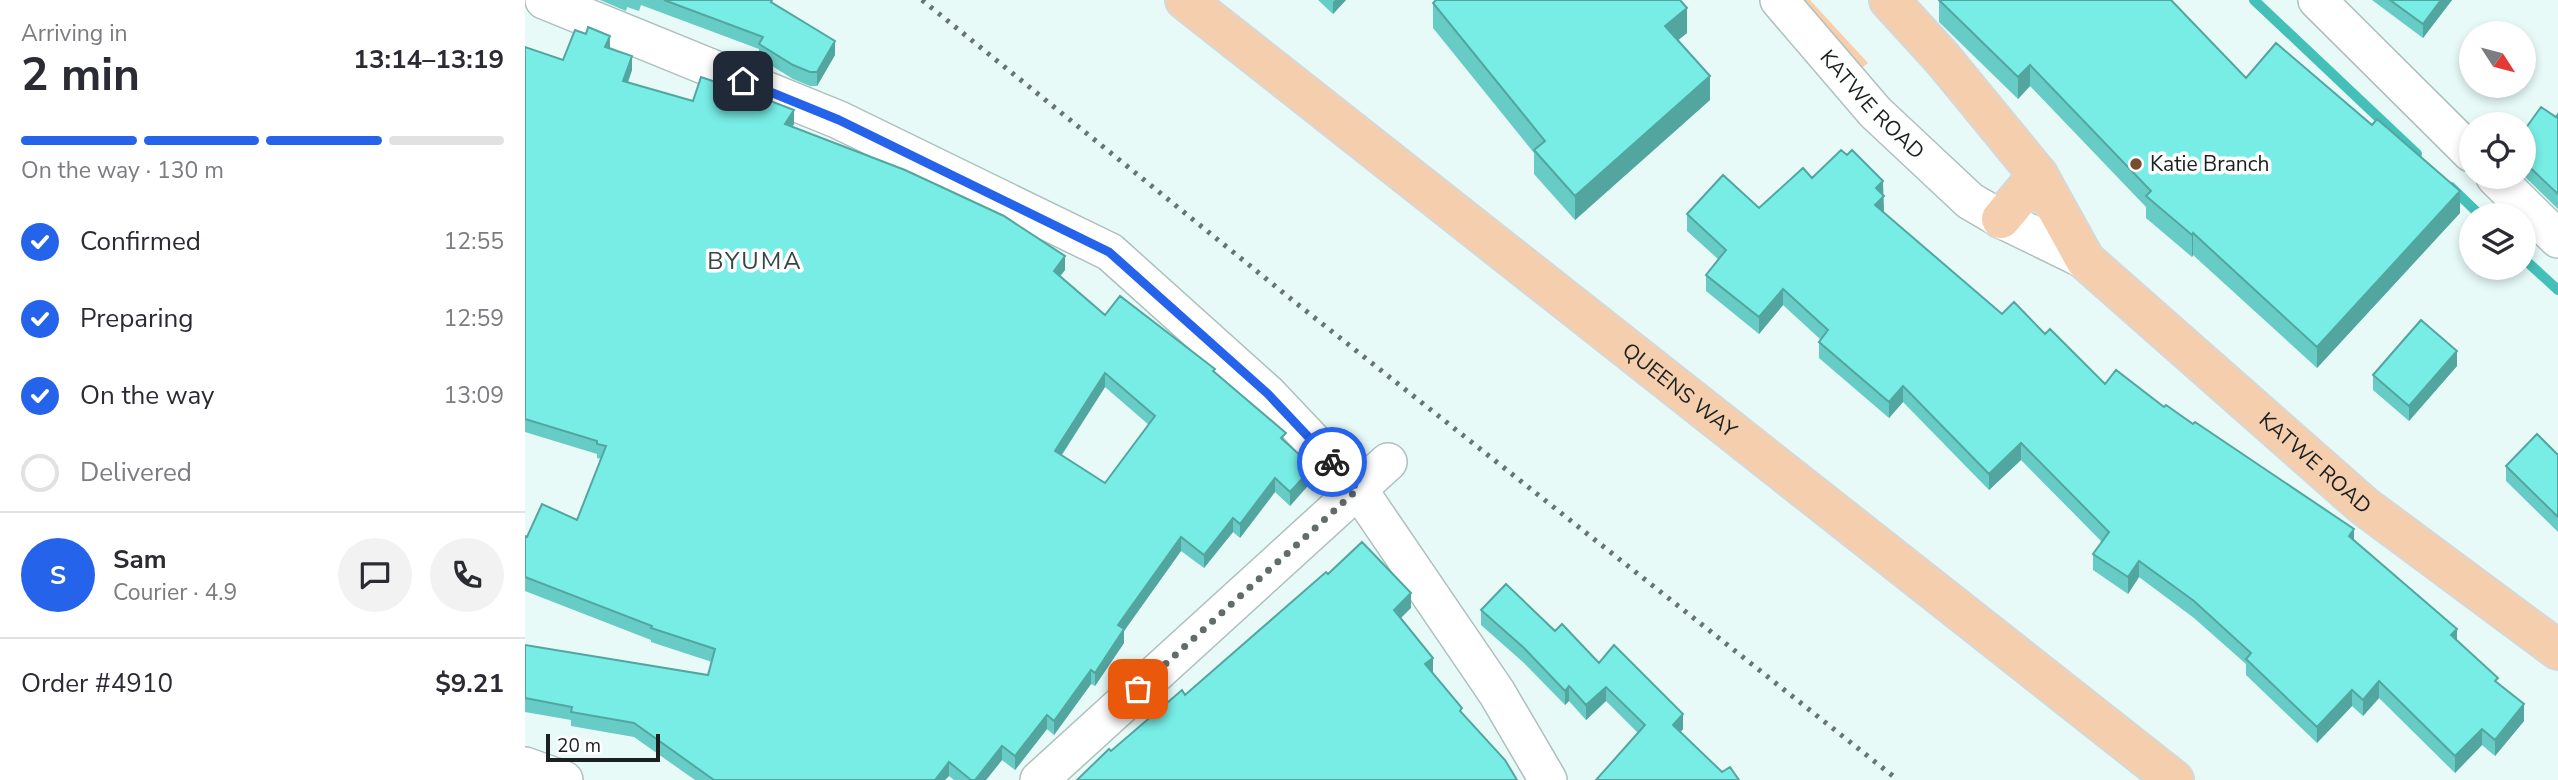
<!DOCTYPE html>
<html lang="en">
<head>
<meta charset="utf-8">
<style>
	body { margin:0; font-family:"Nunito Sans",sans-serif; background:#f2f2f3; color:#2b2b33; height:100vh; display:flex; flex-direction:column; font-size:26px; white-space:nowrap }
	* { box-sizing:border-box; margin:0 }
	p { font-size:23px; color:#7c7c81 }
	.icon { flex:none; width:38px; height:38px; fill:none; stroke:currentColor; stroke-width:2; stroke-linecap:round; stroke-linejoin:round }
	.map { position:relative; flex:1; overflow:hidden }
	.details { display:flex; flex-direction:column; background:#fff; width:525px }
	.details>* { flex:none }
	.needle { width:46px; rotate:126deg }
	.controls { position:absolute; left:1934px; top:21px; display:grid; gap:14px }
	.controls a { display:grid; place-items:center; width:77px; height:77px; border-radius:50%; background:#fff; box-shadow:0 4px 10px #0003; font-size:35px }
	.scale { position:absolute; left:21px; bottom:18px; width:114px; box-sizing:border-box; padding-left:7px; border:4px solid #19201f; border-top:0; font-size:19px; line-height:24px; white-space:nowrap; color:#19201f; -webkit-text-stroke:5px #fff; paint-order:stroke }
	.pin { position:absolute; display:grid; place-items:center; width:60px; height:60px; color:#fff; margin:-30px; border-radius:14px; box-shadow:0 4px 10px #0006 }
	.courier { position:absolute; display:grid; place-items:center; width:70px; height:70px; margin:-35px; border:5px solid #2563eb; border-radius:50%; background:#fff; color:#222; box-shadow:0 2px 9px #0007 }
	.head em { font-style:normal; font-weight:700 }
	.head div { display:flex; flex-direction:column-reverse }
	.head { display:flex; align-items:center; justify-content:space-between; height:119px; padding:0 21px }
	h1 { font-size:46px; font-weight:700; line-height:52px }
	.bar { display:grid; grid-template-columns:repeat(4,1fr); gap:10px 7px; align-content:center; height:84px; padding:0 21px }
	.bar i { height:9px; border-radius:5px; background:#e1e1e2 }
	.bar .active { background:#2563eb }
	.bar p { grid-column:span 4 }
	.line { display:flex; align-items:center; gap:18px; padding:0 21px; border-top:2px solid #e1e1e2 }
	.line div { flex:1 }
	.round { display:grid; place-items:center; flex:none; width:74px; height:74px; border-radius:37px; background:#f2f2f3 }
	ol { padding:0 21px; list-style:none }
	li { display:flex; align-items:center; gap:21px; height:77px }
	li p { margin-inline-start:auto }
	li .icon { padding:7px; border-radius:50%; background:#2563eb; color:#fff; stroke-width:4 }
	li:last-child { color:#7c7c81 }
	li i { width:38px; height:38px; border:4px solid #e1e1e2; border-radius:50% }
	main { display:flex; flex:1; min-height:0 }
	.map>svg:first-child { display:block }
	.green { fill:#f9ceab }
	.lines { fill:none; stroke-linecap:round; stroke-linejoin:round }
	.stream { stroke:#44c0b9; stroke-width:10 }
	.minor-casing { stroke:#adc0be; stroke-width:40 }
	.highway-casing { stroke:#d6d7d7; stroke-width:42 }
	.minor { stroke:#fff; stroke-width:37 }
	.highway { stroke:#f5ceae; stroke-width:38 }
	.rail { stroke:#687472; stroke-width:5; stroke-dasharray:3.5 7; stroke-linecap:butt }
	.wall { fill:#66ccc5; fill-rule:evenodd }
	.shaded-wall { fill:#53a6a0 }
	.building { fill:#77ede5; stroke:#53a6a0; stroke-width:2; fill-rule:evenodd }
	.done { stroke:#616c6b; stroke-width:7; stroke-dasharray:0 12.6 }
	.route { stroke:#2563eb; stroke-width:9 }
	.poi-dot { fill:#754e2b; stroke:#fff; stroke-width:2.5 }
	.labels { text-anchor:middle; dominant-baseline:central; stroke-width:7; stroke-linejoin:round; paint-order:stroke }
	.street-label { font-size:21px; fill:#19201f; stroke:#fff }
	.poi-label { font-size:21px; fill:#19201f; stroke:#fff; text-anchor:start }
	.quarter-label { font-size:24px; letter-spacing:2px; fill:#364644; stroke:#fff }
</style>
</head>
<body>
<main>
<section class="details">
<div class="head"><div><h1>2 min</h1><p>Arriving in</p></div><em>13:14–13:19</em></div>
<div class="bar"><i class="active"></i><i class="active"></i><i class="active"></i><i></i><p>On the way · 130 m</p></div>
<ol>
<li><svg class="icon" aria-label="check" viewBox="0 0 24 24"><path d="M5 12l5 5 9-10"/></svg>Confirmed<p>12:55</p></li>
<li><svg class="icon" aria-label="check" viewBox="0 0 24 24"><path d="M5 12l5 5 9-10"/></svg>Preparing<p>12:59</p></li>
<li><svg class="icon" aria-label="check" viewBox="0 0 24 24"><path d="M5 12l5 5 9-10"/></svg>On the way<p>13:09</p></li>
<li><i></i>Delivered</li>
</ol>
<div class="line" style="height:126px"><b class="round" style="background:#2563eb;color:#fff">S</b><div><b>Sam</b><p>Courier · 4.9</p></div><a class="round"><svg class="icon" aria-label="chat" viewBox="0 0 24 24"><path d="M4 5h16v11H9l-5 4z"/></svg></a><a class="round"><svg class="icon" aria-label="phone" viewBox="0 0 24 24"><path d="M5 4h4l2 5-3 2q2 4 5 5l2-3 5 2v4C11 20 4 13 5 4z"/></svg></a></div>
<div class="line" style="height:91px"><div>Order #4910</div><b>$9.21</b></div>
</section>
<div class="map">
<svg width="2033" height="780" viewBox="0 0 2033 780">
	<rect width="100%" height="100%" fill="#e7faf8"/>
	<path class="green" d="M 1244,0 L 1285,0 L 1343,63 L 1332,72 Z"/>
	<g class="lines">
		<path class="stream" d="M 1729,0 L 1892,154
			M 1926,187 L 1955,215
			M 1998,258 L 2033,290"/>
		<g class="minor-casing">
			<g id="minor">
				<path d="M 19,0 L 314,120 L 585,252 L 743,394 L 833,489 L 972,693 L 1023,780"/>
				<path id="s1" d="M 1254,0 L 1350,112 L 1445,201 L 1476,219 L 1560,260"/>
				<path d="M 1792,0 L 1946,153"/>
				<path d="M 1970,177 L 2033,239"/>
				<path d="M 0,766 L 39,780"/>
				<path d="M 514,780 L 863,462"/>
			</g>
		</g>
		<g class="highway-casing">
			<g id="highway">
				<path id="s2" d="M 660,0 L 1649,780"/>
				<path id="s3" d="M 1364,0 L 1417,58 L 1513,175 L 1560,260 L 1839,506 L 2033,650"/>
				<path d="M 1476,219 L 1513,175"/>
			</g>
		</g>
		<use href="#minor" class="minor"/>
		<use href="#highway" class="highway"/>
		<path class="rail" d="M 397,0 L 771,303 L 1373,780"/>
	</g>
	<path class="wall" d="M 75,0 L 247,0 L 247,3 L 310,55 L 292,86 L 285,86 L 268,79 L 234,58 L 234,49 L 116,5 L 114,11 L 102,7 L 101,11 Z
		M 793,0 L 821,0 L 808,14 Z
		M 1414,0 L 1721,78 L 1935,213 L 1792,368 L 1668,255 L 1667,257 L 1621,218 L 1621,207 L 1505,86 L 1493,99 L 1414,22 Z
		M 1847,0 L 1927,0 L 1898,38 Z
		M 908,3 L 1162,33 L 1153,40 L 1185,100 L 1050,220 L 1009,174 L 1009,153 L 908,28 Z
		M 0,47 L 38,60 L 85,48 L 107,70 L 103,83 L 168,101 L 269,124 L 267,127 L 540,270 L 535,276 L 580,315 L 690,372 L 761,442 L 788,480 L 765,506 L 750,492 L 715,538 L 708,532 L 679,568 L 656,551 L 599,631 L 599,643 L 570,686 L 566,684 L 529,735 L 522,729 L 490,770 L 477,760 L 461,780 L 429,780 L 424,776 L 420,780 L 170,780 L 109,737 L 46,726 L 46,720 L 0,712 L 0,645 L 183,675 L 187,662 L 126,642 L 126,640 L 0,591 L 0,536 L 2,537 L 52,520 L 76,459 L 72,458 L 72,454 L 0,432 ZM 580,387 L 624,425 L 580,483 L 537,455 Z
		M 2033,114 L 2033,209 L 1998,175 L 1998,132 L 2031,117 Z
		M 1322,155 L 1358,196 L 1359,213 L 1477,314 L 1520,334 L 1580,384 L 1639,407 L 1829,540 L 1932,640 L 1973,684 L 1999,721 L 1970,756 L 1957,745 L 1930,773 L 1854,698 L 1838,716 L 1827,706 L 1792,743 L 1721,675 L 1721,664 L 1669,618 L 1614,577 L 1603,594 L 1568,570 L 1568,554 L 1577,542 L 1496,460 L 1464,490 L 1378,402 L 1364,418 L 1294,358 L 1294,342 L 1295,339 L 1258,305 L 1234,334 L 1181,291 L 1181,275 L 1193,259 L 1162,231 L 1162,214 L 1234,208 L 1287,178 Z
		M 1932,366 L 1884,421 L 1848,390 L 1848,375 Z
		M 2033,455 L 2033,532 L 1981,481 L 1981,466 Z
		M 956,610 L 1030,631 L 1158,729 L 1155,732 L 1197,772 L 1113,733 L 1081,701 L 1061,720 L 1044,701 L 1040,705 L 999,663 L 956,625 Z"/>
	<path class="shaded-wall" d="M 810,0 L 821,0 L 808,14 L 808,2 Z
		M 1916,0 L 1927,0 L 1898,38 L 1898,24 Z
		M 1162,8 L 1162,33 L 1140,51 L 1140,26 Z
		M 85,36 L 85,49 L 80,47 Z
		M 310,41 L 310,55 L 292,86 L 292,72 Z
		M 107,56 L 107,70 L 98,95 L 98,81 Z
		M 1505,65 L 1505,86 L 1493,99 L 1493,77 Z
		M 1185,76 L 1185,100 L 1050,220 L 1050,196 Z
		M 269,110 L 269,124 L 260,138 L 260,124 Z
		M 1358,181 L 1359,213 L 1350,222 L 1351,188 Z
		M 1935,191 L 1935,213 L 1792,368 L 1792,347 Z
		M 1668,233 L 1668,255 L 1667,257 L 1667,235 Z
		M 540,256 L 540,270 L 529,284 L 529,271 Z
		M 1258,289 L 1258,305 L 1234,334 L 1234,317 Z
		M 1932,351 L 1932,366 L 1884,421 L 1884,406 Z
		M 580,373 L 580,387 L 530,465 L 530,451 Z
		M 1378,386 L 1378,402 L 1364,418 L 1364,402 Z
		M 1496,443 L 1496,460 L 1464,490 L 1464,474 Z
		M 788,467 L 788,480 L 765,506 L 765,492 Z
		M 750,478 L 750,492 L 715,538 L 715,524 Z
		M 708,518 L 708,532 L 679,568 L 679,555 Z
		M 1829,529 L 1829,545 L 1824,536 Z
		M 656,537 L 656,551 L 599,631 L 599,643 L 570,686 L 570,673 L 593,625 Z
		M 1614,561 L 1614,577 L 1603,594 L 1603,577 Z
		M 886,593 L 886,608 L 869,625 L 869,610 Z
		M 1932,629 L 1932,645 L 1926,635 Z
		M 908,658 L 908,673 L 900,664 Z
		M 566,670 L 566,684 L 529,735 L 529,721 Z
		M 1854,681 L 1854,698 L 1838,716 L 1838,700 Z
		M 1044,686 L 1044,701 L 1040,705 L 1040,691 Z
		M 1081,687 L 1081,701 L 1061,720 L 1061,705 Z
		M 1827,690 L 1827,706 L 1792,743 L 1792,727 Z
		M 1999,704 L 1999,721 L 1970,756 L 1970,740 Z
		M 1158,714 L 1158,729 L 1148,740 L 1148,725 Z
		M 522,715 L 522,729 L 490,770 L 490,756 Z
		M 1957,729 L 1957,745 L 1930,773 L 1930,756 Z
		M 477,746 L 477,760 L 461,780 L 450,780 Z
		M 424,762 L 424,776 L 420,780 L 410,780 Z"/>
	<path class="building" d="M 139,0 L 247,0 L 246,2 L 310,41 L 292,72 L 285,72 L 268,65 L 234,44 L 238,37 Z
		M 911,0 L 1155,0 L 1162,8 L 1140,26 L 1185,76 L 1050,196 L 1009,150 L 1020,141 L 908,3 Z
		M 1414,0 L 1646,0 L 1721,78 L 1751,43 L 1847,125 L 1852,119 L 1935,191 L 1792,347 L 1668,233 L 1667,235 L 1621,196 L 1626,191 L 1505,65 L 1493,77 Z
		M 1865,0 L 1916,0 L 1898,24 Z
		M 63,27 L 85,36 L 80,47 L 107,56 L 98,81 L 168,101 L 176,77 L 235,97 L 269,110 L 260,124 L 380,170 L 479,216 L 540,256 L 529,271 L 580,315 L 595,296 L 690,369 L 688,371 L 761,433 L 756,438 L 788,467 L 765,492 L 750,478 L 715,524 L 708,518 L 679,555 L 656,537 L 593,625 L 599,629 L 570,673 L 566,670 L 529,721 L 522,715 L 490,756 L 477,746 L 450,780 L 446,780 L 424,762 L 410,780 L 189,780 L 109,723 L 46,712 L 47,707 L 0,698 L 0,645 L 183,675 L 190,649 L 126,628 L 127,626 L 0,577 L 0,536 L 2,537 L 17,504 L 52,520 L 81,446 L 72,444 L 72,441 L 0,419 L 0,47 L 38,60 L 50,30 L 61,34 ZM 580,373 L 630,416 L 580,483 L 530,451 Z
		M 2016,107 L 2031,117 L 2033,114 L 2033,194 L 1998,161 L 1998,132 Z
		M 1316,150 L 1322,155 L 1327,150 L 1358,181 L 1351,188 L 1359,196 L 1350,205 L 1477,314 L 1489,302 L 1520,334 L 1525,329 L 1580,384 L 1591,370 L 1639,407 L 1641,405 L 1668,424 L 1670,422 L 1829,529 L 1824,536 L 1932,629 L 1926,635 L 1973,678 L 1970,681 L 1999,704 L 1970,740 L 1957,729 L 1930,756 L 1854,681 L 1838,700 L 1827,690 L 1792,727 L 1721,659 L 1726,653 L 1669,601 L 1614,561 L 1603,577 L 1568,554 L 1584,532 L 1496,443 L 1464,474 L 1378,386 L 1364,402 L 1294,342 L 1303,330 L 1258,289 L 1234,317 L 1181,275 L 1201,250 L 1162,214 L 1198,175 L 1234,208 L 1278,168 L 1287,178 Z
		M 1896,320 L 1932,351 L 1884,406 L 1848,375 Z
		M 2012,434 L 2033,455 L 2033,517 L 1981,466 Z
		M 837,542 L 886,593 L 869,610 L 908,658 L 900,664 L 937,708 L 935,711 L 980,760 L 992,780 L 552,780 L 584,749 L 586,751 L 657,690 L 660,695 L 801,572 L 803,574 Z
		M 981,584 L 1030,631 L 1037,624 L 1074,663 L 1089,645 L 1158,714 L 1148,725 L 1197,772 L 1205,767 L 1214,780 L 1071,780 L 1120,725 L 1081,687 L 1061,705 L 1044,686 L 1040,691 L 999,648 L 956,610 Z"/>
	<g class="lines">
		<path class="done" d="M 613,689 L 833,489 L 807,462"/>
		<path class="route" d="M 218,81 L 314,120 L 584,252 L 743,394 L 807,462"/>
	</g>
	<circle class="poi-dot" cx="1611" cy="164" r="7"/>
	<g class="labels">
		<g class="street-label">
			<text stroke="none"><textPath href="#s1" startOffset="140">KATWE ROAD</textPath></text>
			<text stroke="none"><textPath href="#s2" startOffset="630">QUEENS WAY</textPath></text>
			<text stroke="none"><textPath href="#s3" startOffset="634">KATWE ROAD</textPath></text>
		</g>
		<g class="poi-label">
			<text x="1625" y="164">Katie Branch</text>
		</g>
		<g class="quarter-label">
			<text x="230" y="261">BYUMA</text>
		</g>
	</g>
</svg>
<div class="controls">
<a><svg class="needle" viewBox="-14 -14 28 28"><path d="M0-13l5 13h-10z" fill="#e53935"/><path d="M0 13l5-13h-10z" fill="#7c7c81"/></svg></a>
<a><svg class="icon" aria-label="locate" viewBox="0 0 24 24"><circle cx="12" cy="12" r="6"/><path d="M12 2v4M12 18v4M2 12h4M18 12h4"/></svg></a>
<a><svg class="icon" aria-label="layers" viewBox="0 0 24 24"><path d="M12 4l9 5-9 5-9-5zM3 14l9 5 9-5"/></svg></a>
</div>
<div class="scale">20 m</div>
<div class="pin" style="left:613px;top:689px;background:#ea580c"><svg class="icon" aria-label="bag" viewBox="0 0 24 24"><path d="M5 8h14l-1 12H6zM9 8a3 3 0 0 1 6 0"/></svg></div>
<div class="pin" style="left:218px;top:81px;background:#1f2937"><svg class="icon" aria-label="home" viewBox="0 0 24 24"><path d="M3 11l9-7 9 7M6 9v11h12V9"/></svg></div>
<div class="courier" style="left:807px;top:462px"><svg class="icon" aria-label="bike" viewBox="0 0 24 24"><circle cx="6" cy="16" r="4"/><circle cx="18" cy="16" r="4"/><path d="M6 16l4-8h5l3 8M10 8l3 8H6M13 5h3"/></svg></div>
</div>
</main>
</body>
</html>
